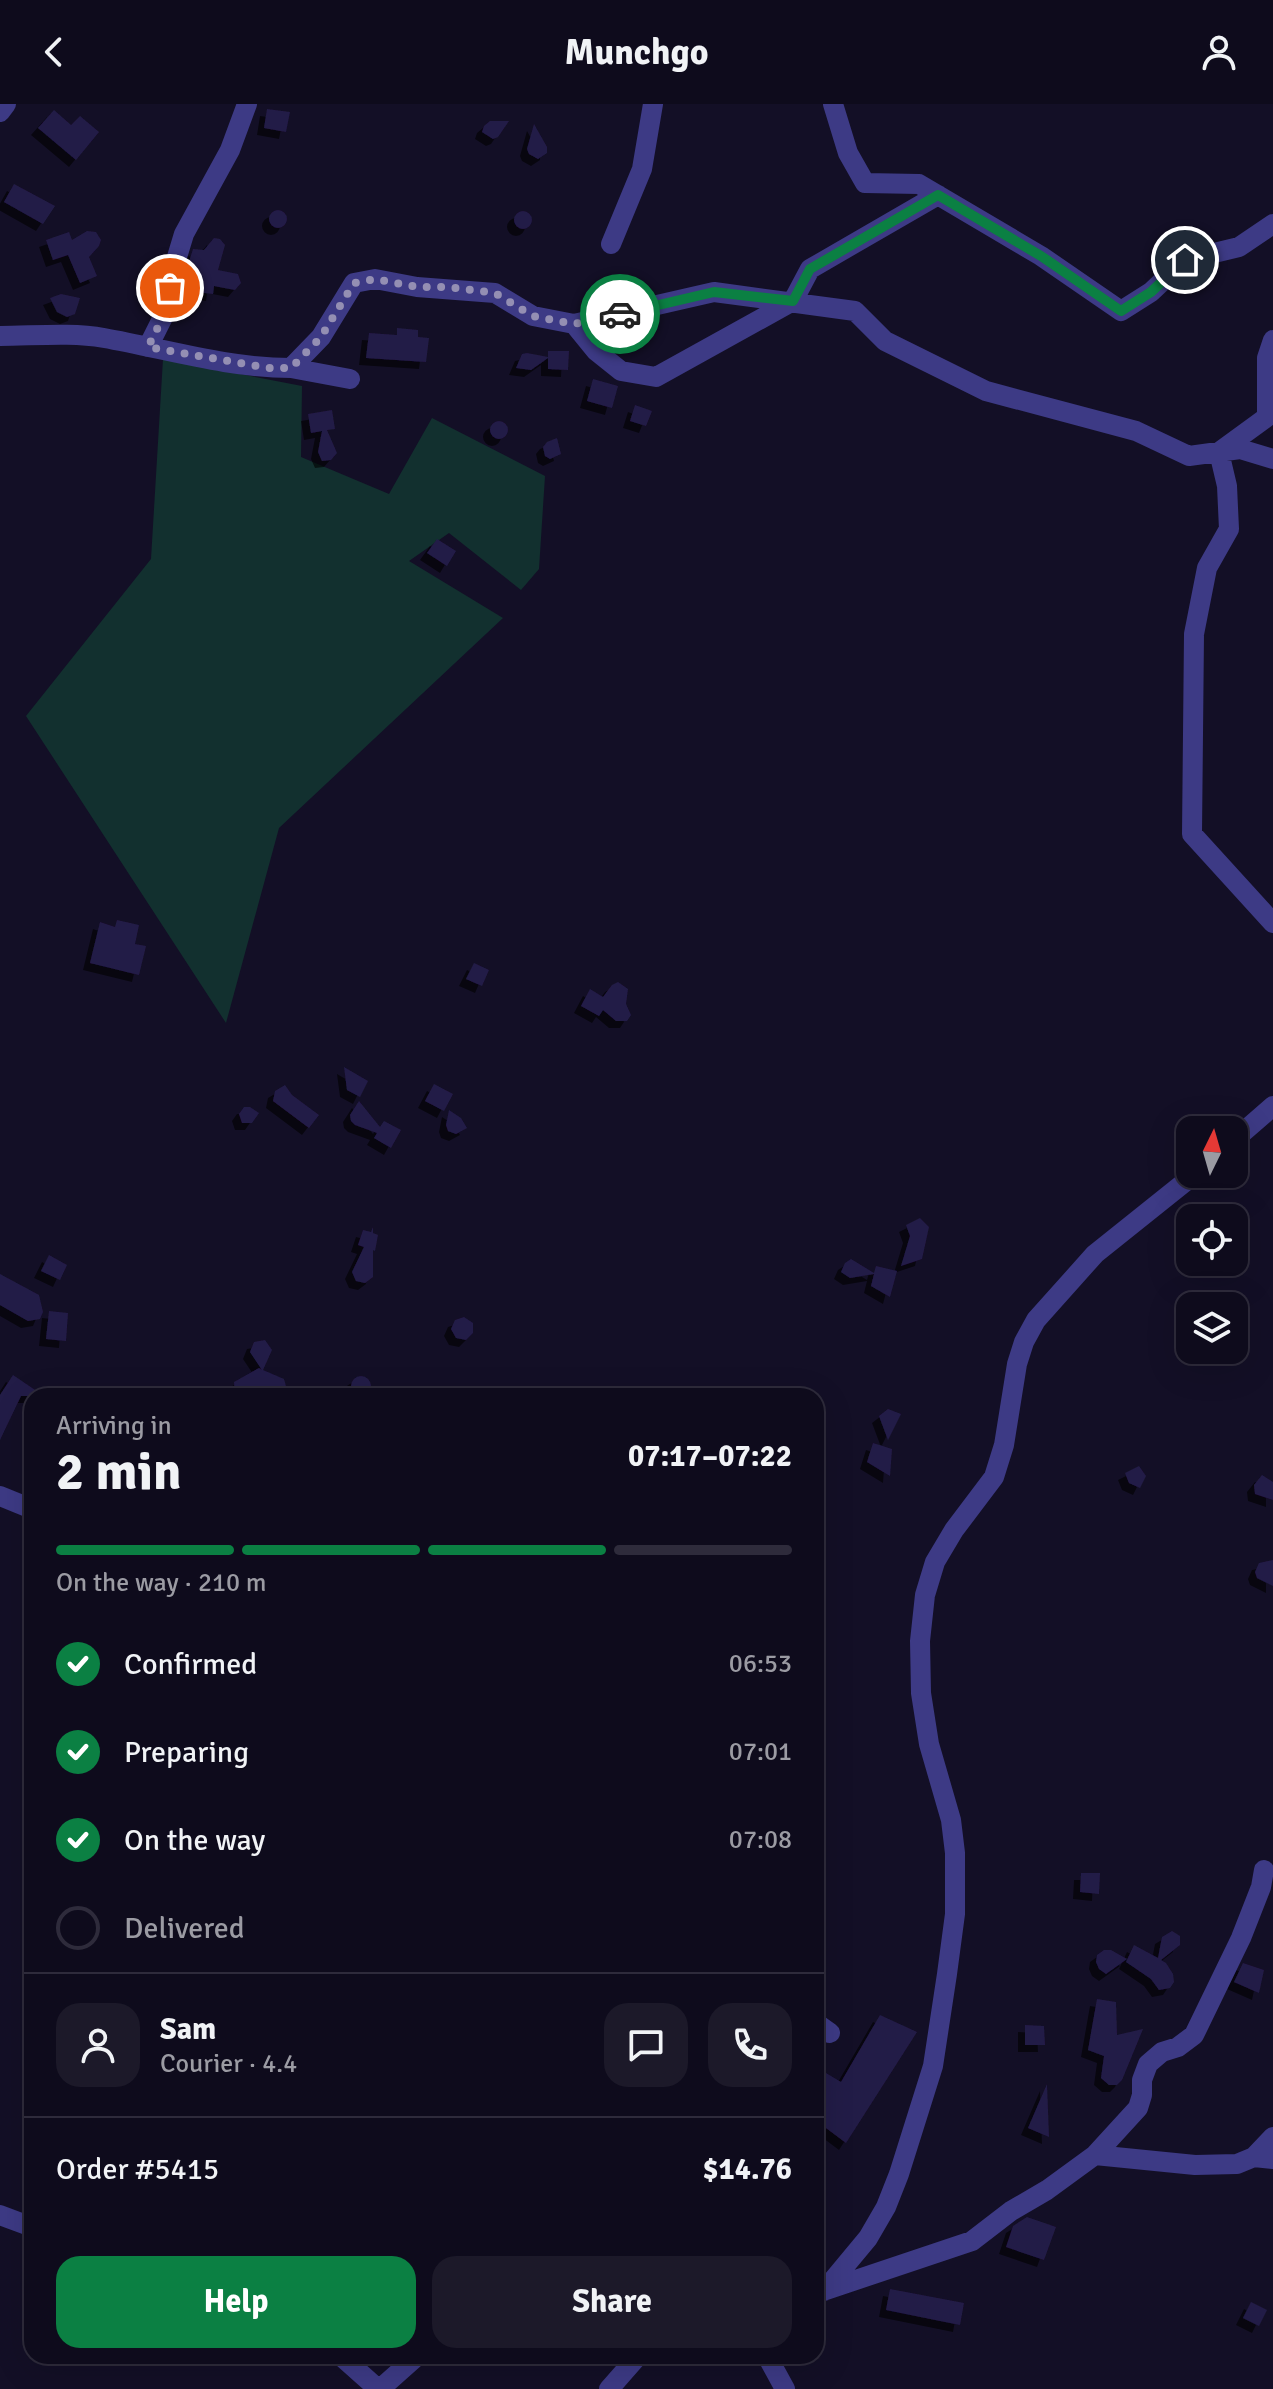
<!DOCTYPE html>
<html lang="en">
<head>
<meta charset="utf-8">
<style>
	body { margin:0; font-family:Signika,sans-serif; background:#1c1929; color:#f1f3f6; height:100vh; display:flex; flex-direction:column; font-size:30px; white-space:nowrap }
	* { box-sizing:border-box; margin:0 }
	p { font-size:26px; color:#9b9ba3 }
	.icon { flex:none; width:44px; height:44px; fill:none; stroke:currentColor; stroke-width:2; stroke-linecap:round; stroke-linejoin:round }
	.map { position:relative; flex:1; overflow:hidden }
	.sheet { position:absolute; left:24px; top:1284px; width:800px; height:976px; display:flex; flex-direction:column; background:#0e0b1c; border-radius:24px; box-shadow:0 8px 32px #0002,0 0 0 2px #2e2b3b }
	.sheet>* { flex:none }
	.needle { width:52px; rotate:5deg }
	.fabs { position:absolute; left:1176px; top:1012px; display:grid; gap:16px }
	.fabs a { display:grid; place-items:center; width:72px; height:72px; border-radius:16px; background:#0e0b1c; box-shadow:0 8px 32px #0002,0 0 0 2px #2e2b3b; font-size:40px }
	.pin { position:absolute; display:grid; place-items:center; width:68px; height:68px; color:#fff; margin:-34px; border:4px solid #fff; border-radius:50%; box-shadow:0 2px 8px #0007 }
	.courier { position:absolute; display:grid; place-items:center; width:80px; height:80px; margin:-40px; border:6px solid #0b8043; border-radius:50%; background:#fff; color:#222; box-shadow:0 2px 10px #0007 }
	.headline em { font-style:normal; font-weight:700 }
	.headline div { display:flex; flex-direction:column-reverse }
	.headline { display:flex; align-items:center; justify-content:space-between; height:136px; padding:0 32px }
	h1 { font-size:52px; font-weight:700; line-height:60px }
	.bar { display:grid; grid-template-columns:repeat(4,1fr); gap:12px 8px; align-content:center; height:96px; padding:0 32px }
	.bar i { height:10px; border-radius:6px; background:#2e2b3b }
	.bar .selected { background:#0b8043 }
	.bar p { grid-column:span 4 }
	.line { display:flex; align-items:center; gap:20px; padding:0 32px; border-top:2px solid #2e2b3b }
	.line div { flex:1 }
	.round { display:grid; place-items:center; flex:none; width:84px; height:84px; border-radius:24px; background:#1c1929 }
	ol { padding:0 32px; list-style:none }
	li { display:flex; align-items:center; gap:24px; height:88px }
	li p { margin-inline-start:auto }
	li .icon { padding:8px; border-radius:50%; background:#0b8043; color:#fff; stroke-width:4 }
	li:last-child { color:#9b9ba3 }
	li i { width:44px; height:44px; border:4px solid #2e2b3b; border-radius:50% }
	.button { display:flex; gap:16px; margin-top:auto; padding:16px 32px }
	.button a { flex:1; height:92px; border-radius:24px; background:#0b8043; color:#fff; font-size:32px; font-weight:700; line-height:92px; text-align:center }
	.button a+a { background:#1c1929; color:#f1f3f6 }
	header { display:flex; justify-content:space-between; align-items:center; height:104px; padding:0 32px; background:#0e0b1c; font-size:36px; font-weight:700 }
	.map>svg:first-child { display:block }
	.green { fill:#12302f }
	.building { fill:#241b47; filter:url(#shadow) }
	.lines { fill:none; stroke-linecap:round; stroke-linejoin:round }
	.minor { stroke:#3d3a85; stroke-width:20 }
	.done { stroke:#948fb3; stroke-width:8; stroke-dasharray:0 14.4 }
	.route { stroke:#0b8043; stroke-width:10 }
</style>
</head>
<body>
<header><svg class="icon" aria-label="back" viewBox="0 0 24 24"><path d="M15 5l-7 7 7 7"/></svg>Munchgo<svg class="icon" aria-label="person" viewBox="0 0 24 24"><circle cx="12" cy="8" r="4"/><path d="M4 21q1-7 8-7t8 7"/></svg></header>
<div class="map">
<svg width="1273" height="2285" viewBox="0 0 1273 2285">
	<defs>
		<filter id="shadow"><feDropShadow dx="-7" dy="7" stdDeviation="0" flood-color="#0009"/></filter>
	</defs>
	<rect width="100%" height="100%" fill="#130f26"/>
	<path class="green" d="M 163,255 L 302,282 L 301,353 L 389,390 L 432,314 L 545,372 L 539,465 L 521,486 L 449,429 L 409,457 L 503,514 L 279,724 L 226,919 L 26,612 L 151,455 Z"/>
	<path class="building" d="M 267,5 L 290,8 L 286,28 L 264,24 Z
		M 54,6 L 71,21 L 80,12 L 99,28 L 76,56 L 38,24 Z
		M 490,17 L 509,17 L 498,33 L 493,35 L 482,28 L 484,22 Z
		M 534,20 L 547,43 L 547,49 L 538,55 L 529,50 L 527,45 Z
		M 14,80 L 55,102 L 43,120 L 4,98 Z
		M269 115a9 9 0 1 1 18 0a9 9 0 1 1-18 0Z
		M514 116a9 9 0 1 1 18 0a9 9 0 1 1-18 0Z
		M 87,127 L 96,128 L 101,136 L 99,142 L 89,153 L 97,172 L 80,179 L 68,151 L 53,156 L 46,136 L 69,128 L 72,136 Z
		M 214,134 L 220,135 L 225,141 L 218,166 L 238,170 L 241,179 L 235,186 L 214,182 L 213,190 L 196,188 L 198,168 L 187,164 L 193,145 L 204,146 Z
		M 61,190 L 80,194 L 75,210 L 67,213 L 57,208 L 50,194 Z
		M 397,224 L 418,226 L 418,233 L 429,234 L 426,258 L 366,254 L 369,229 L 397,231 Z
		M 548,247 L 569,247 L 568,266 L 548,265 L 548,254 L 531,266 L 516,264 L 522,250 L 527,249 L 548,253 Z
		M 593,275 L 618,282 L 612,304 L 587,297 Z
		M 635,301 L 652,307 L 646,322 L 630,317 Z
		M 332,306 L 335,325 L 327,326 L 337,349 L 331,356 L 322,357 L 318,348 L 322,327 L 311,329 L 308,310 Z
		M490 326a9 9 0 1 1 18 0a9 9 0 1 1-18 0Z
		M 557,334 L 561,350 L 550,355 L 545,352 L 543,343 L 547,338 Z
		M 437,435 L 456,447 L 447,462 L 427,449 Z
		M 117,816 L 139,821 L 135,840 L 146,842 L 139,871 L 90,859 L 100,818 L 115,823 Z
		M 474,859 L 489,866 L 482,882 L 466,875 Z
		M 618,878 L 628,885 L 626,900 L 631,911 L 627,917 L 616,917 L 603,906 L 599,912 L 581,902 L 590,885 L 603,893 L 612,881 Z
		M 344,963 L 368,977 L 360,993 L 347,986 Z
		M 434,980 L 453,990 L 444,1007 L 425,997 Z
		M 285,981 L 292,991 L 319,1011 L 309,1024 L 273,997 L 275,987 Z
		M 359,997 L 380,1023 L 384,1017 L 401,1026 L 391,1044 L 374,1034 L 377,1029 L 355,1021 L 351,1017 L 350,1011 Z
		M 244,1003 L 250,1003 L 259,1009 L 252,1019 L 242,1019 L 239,1010 Z
		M 449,1006 L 461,1014 L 467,1024 L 456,1030 L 448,1027 L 446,1021 Z
		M 920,1114 L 929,1123 L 922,1155 L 901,1162 L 910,1132 L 906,1121 Z
		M 373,1123 L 373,1129 L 378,1131 L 375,1147 L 373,1146 L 373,1173 L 365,1179 L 356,1177 L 352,1168 L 364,1143 L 358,1141 L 363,1126 L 371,1128 Z
		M 49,1151 L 67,1161 L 60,1176 L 41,1167 Z
		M 851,1155 L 874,1169 L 876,1162 L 897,1167 L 890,1193 L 871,1182 L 874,1170 L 850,1174 L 841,1168 L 845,1159 Z
		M 0,1170 L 39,1191 L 43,1208 L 40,1215 L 28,1217 L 0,1201 Z
		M 49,1207 L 68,1209 L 66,1237 L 46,1235 Z
		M 464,1213 L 473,1219 L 473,1229 L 466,1236 L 456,1234 L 451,1225 L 455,1216 Z
		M 265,1236 L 272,1246 L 263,1266 L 284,1275 L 287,1286 L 282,1292 L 267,1292 L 262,1286 L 251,1292 L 235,1292 L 234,1278 L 259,1264 L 262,1266 L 250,1248 L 254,1238 Z
		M 13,1271 L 44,1292 L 21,1292 L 0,1336 L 0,1291 Z
		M351 1282a10 10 0 1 1 20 0a10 10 0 1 1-20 0Z
		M 888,1305 L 901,1310 L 888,1336 L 879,1312 Z
		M 873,1339 L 892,1345 L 890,1372 L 867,1358 Z
		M 1139,1362 L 1146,1372 L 1140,1384 L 1129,1379 L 1125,1369 Z
		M 1262,1371 L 1273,1378 L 1273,1396 L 1255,1390 L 1254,1381 Z
		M 1273,1456 L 1273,1482 L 1257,1474 L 1255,1468 L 1259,1459 Z
		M 1081,1769 L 1100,1769 L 1099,1790 L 1080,1788 Z
		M 1172,1827 L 1180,1832 L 1180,1841 L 1161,1856 L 1166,1859 L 1173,1870 L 1174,1878 L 1170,1884 L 1159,1886 L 1151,1875 L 1126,1858 L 1134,1841 L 1158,1854 L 1162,1833 Z
		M 1104,1846 L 1111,1846 L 1127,1855 L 1106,1870 L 1099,1865 L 1096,1858 L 1097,1851 Z
		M 1243,1859 L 1264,1866 L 1259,1889 L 1234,1878 Z
		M 1097,1895 L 1116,1898 L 1117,1931 L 1143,1925 L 1122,1976 L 1117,1981 L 1109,1981 L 1101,1974 L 1104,1952 L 1088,1946 Z
		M 880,1911 L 917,1928 L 846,2039 L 818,2018 L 822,2009 L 816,2006 L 816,1963 L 841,1978 Z
		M 1025,1921 L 1044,1922 L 1045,1941 L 1025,1941 Z
		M 1047,1980 L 1049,2033 L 1028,2024 Z
		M 1027,2113 L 1056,2123 L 1044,2156 L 1006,2143 L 1013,2122 Z
		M 890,2185 L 964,2199 L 960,2221 L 886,2206 Z
		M 1251,2198 L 1267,2206 L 1259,2222 L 1243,2214 Z"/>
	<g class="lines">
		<path class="minor" d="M 833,0 L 848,49 L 865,79 L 919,80 L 1041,152 L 1121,207 L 1151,188 L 1185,156 L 1239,143 L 1273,120
			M 0,8 L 6,0
			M 611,140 L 642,65 L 653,0
			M 574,220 L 714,188 L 855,207 L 885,237 L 986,287 L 1136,327 L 1189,352 L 1240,345 L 1273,355
			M 0,232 C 33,232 71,228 104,234 C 166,245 228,264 291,264 L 321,233 L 354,179 L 375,175 L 417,183 L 495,189 L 533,212 L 574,220 L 596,247 L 621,267 L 656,273 L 793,197 L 810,165 L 938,91
			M 1273,236 L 1267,254 L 1267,313 L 1219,348 L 1227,382 L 1229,425 L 1207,464 L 1194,530 L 1192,730 L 1273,819
			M 148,243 L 167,205 L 174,163 L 184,130 L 230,46 L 247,0
			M 291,264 L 350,275
			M 1234,1036 L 1273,1002
			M 0,1392 L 32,1405
			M 816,1919 L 830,1929
			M 1095,2051 L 1195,2061 L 1237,2060 L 1254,2053 L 1273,2055
			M 1254,2053 L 1273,2033
			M 0,2111 L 32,2123
			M 823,2187 L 972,2137 L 1011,2107 L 1047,2086 L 1095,2051 L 1138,2004 L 1142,1991 L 1142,1976 L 1148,1960 L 1162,1948 L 1178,1943 L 1194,1931 L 1241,1834 L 1261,1783 L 1264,1766
			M 824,2187 L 868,2134 L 886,2103 L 899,2070 L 933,1962 L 947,1870 L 955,1810 L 955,1749 L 951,1716 L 929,1640 L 921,1589 L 920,1537 L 925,1491 L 935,1458 L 954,1426 L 994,1373 L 1004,1341 L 1017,1260 L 1024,1238 L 1036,1216 L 1095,1150 L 1195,1070
			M 341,2252 L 378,2285
			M 767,2252 L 785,2285
			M 380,2285 L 417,2252
			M 609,2285 L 638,2252"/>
	</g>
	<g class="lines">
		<path class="done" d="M 170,184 L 167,205 L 148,243 L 268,264 L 291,264 L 321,233 L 354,179 L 375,175 L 417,183 L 448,183 L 495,189 L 533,212 L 574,220 L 620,210"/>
		<path class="route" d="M 620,210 L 714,188 L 793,197 L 810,165 L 938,91 L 1041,152 L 1121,207 L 1151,188 L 1185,156"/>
	</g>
</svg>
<div class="fabs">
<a><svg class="needle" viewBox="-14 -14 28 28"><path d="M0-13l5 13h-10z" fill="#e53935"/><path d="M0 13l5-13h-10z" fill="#9b9ba3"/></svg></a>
<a><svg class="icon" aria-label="locate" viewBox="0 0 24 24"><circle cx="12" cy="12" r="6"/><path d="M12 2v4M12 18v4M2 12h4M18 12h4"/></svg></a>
<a><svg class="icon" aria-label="layers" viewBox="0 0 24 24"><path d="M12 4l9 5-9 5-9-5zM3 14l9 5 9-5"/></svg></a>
</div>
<div class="pin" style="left:170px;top:184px;background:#ea580c"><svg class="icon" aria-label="bag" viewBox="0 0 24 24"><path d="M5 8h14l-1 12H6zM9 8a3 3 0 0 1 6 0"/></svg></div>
<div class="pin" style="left:1185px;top:156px;background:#1f2937"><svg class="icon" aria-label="home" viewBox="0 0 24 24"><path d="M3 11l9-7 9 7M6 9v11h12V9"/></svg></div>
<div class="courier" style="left:620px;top:210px"><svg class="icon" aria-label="car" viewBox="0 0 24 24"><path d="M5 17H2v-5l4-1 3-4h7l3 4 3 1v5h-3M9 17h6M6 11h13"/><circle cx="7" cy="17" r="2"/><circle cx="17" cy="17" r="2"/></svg></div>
<section class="sheet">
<div class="headline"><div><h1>2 min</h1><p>Arriving in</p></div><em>07:17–07:22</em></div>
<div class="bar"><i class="selected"></i><i class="selected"></i><i class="selected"></i><i></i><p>On the way · 210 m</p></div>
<ol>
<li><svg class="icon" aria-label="check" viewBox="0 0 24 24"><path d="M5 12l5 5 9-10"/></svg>Confirmed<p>06:53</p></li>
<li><svg class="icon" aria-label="check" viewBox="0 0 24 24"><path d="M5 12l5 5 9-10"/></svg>Preparing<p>07:01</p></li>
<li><svg class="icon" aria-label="check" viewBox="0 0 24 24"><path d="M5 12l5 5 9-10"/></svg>On the way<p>07:08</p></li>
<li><i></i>Delivered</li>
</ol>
<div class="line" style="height:144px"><a class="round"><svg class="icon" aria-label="person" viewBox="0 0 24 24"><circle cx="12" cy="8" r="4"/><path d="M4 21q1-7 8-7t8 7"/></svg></a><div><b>Sam</b><p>Courier · 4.4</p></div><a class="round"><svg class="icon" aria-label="chat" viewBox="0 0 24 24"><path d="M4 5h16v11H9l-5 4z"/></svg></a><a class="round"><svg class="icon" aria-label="phone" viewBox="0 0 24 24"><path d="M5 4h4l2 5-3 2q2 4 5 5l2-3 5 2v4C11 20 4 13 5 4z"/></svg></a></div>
<div class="line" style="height:104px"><div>Order #5415</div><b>$14.76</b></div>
<div class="button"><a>Help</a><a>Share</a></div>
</section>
</div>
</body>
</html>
